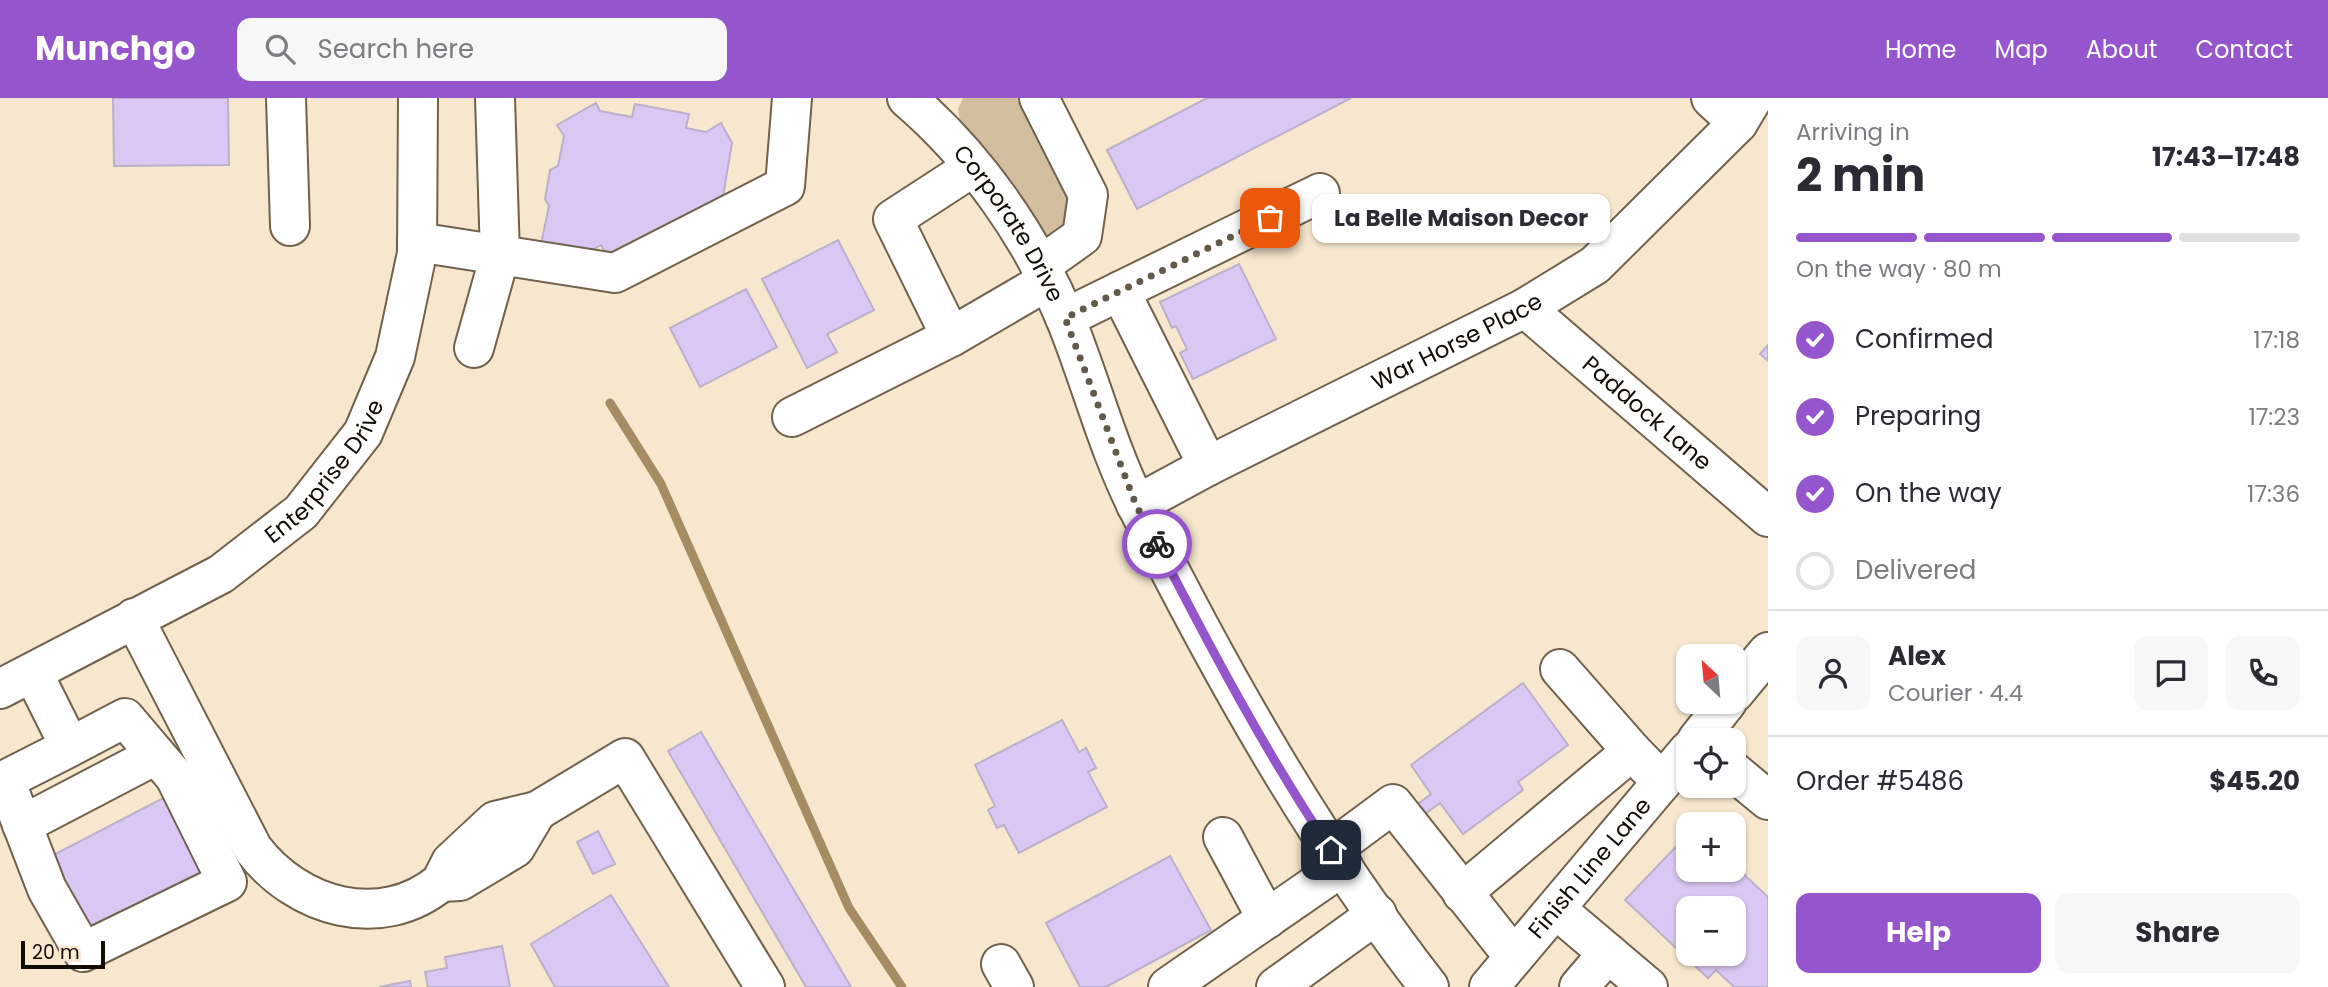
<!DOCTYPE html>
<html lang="en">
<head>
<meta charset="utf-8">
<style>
	body { margin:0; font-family:Poppins,sans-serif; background:#f7f7f7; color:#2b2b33; height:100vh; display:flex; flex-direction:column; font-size:26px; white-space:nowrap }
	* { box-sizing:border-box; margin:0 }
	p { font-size:23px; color:#7c7c81 }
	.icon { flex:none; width:38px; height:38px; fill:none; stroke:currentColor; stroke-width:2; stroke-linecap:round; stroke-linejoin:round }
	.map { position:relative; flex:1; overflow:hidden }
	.sheet { display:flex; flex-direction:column; background:#fff; width:560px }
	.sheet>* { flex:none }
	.needle { width:46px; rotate:334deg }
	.fabs { position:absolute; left:1676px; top:546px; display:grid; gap:14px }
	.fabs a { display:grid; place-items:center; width:70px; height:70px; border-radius:14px; background:#fff; box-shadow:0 2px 5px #0004; font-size:35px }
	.scale { position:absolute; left:21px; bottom:18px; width:84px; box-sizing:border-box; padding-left:7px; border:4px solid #110c05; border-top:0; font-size:19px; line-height:24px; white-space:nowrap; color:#110c05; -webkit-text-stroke:5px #f7e7ce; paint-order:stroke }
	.pin { position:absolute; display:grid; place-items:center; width:60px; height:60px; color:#fff; margin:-30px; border-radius:14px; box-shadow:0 4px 10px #0006 }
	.courier { position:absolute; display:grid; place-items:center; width:70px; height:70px; margin:-35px; border:5px solid #9556cd; border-radius:50%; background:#fff; color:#222; box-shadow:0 2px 9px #0007 }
	.bubble { position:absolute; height:49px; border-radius:14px; background:#fff; box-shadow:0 2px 5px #0004; font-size:23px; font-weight:700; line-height:49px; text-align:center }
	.overview em { font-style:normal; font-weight:700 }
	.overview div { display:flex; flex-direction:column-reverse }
	.overview { display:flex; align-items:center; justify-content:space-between; height:119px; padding:0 28px }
	h1 { font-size:46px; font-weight:700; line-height:52px }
	.bar { display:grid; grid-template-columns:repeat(4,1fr); gap:10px 7px; align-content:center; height:84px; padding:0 28px }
	.bar i { height:9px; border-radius:5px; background:#e1e1e2 }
	.bar .current { background:#9556cd }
	.bar p { grid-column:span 4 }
	.line { display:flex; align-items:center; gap:18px; padding:0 28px; border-top:2px solid #e1e1e2 }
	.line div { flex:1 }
	.round { display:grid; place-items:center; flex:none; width:74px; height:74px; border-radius:14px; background:#f7f7f7 }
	ol { padding:0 28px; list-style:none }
	li { display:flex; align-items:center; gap:21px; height:77px }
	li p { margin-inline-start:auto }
	li .icon { padding:7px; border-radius:50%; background:#9556cd; color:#fff; stroke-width:4 }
	li:last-child { color:#7c7c81 }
	li i { width:38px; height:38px; border:4px solid #e1e1e2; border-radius:50% }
	.cta { display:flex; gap:14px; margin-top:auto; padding:14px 28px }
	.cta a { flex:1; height:80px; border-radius:14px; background:#9556cd; color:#fff; font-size:28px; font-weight:700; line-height:80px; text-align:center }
	.cta a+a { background:#f7f7f7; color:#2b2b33 }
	header { display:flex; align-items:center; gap:42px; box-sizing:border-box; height:98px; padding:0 35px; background:#9556cd; color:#fff }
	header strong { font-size:33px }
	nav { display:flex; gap:38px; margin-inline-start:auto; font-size:24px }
	.search { width:490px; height:63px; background:#f7f7f7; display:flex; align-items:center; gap:18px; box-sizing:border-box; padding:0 24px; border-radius:14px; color:#7c7c81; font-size:26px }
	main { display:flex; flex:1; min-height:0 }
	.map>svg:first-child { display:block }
	.green { fill:#d2be9e }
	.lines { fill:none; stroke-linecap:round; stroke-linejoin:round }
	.stream { stroke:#a68c63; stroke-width:9 }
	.building { fill:#dbc7f3; stroke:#bcb0ca; stroke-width:2; fill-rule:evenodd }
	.minor-casing { stroke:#70624c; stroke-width:42 }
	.minor { stroke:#fff; stroke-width:38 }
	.done { stroke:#62594b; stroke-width:7; stroke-dasharray:0 12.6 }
	.route { stroke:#9556cd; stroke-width:9 }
	.labels { text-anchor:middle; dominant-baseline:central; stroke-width:5; stroke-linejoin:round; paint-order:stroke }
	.street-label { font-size:23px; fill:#110c05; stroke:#f7e7ce }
</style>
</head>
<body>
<header>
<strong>Munchgo</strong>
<div class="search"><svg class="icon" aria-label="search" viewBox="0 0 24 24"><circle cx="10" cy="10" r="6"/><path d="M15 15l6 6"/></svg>Search here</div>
<nav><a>Home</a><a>Map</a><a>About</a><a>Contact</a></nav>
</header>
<main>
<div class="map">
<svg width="1768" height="889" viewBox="0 0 1768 889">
	<rect width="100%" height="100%" fill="#f7e7ce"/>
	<path class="green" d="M 963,0 L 1017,0 L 1072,107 L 1059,135 L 1051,139 L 1043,135 L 961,27 L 958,11 Z"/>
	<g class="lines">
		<path class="stream" d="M 610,305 L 661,386 L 849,810 L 902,889"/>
	</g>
	<path class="building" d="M 113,0 L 228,0 L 229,67 L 114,68 Z
		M 1207,0 L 1351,0 L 1137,111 L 1107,52 Z
		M 596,5 L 600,13 L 632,19 L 635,6 L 689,16 L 686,30 L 706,34 L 721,25 L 732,45 L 723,98 L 610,162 L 601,147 L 587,155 L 541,146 L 549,108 L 545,101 L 550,72 L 558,68 L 564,38 L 557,27 Z
		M 838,142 L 874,212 L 827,236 L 837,254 L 807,270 L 762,181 Z
		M 1239,166 L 1276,241 L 1193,281 L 1180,255 L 1187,251 L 1176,228 L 1172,230 L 1160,204 Z
		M 746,191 L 777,249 L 700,289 L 670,230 Z
		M 1768,247 L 1768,263 L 1760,256 Z
		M 1523,585 L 1568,647 L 1518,684 L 1523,692 L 1463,736 L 1440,705 L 1425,716 L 1418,706 L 1431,696 L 1411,667 Z
		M 1062,622 L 1079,654 L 1086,650 L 1096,670 L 1088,674 L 1107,709 L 1019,755 L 1004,727 L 997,730 L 988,712 L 995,708 L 975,667 Z
		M 701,634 L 851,889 L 806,889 L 668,653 Z
		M 169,697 L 208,772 L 81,839 L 42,763 Z
		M 598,733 L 615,766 L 593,776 L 577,744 Z
		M 1689,735 L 1689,772 L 1703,772 L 1708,778 L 1714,772 L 1734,772 L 1734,767 L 1768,799 L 1768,889 L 1734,889 L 1716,872 L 1708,880 L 1625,802 ZM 1689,810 L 1734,810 L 1734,856 L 1689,856 Z
		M 1170,758 L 1211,832 L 1106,889 L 1080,889 L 1046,825 Z
		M 611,797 L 669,889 L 555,889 L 531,846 Z
		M 502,848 L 510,889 L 428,889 L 425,874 L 447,870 L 445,859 Z
		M 410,883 L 411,889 L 379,889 Z"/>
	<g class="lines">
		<g class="minor-casing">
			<g id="minor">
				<path d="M 286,0 L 290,128"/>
				<path id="s1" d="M 907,0 C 976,59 1031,138 1066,222 C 1091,284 1108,351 1138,410 C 1222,578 1314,741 1429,889"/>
				<path d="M 1039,0 L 1088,97 L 1082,138 L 1040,168"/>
				<path d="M 1711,0 L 1738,25"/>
				<path d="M 417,144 L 615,175 L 785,88 L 792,0"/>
				<path d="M 1120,193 L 1208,368"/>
				<path id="s2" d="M 1525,210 L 1768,419"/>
				<path d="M 1065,220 L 1320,95"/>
				<path d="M 951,239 L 893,121 L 973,69"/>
				<path d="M 474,250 L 500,157 L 495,0"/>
				<path d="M 792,319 L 951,239 L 1047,183"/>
				<path id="s3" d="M 1136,407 L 1208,368 L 1525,210 L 1595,167 L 1738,25 L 1753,0"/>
				<path d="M 134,520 L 253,751 C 297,809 381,834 441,784"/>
				<path d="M 1560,571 L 1632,653"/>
				<path d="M 33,575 L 70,649 L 125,620 L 175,679 L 227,784 L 83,854 L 47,791 L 5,682 L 70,649"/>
				<path id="s4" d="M 0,591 L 221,476 L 301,414 L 363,335 L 395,259 L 417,155 L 418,0"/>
				<path d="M 1734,595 L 1768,554"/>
				<path d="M 1697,642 L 1727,604"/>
				<path d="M 1734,674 L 1768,702"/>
				<path d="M 537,713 L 625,660 L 765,889"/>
				<path d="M 537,713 L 515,750 L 460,783 L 441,784 L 451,764 L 495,723 Z"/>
				<path d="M 22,727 L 156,657"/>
				<path d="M 1223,739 L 1267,821"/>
				<path d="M 1331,752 L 1393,706 L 1514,859"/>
				<path d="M 1462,795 L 1632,653 L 1662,684"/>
				<path d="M 1557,812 L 1648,889"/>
				<path d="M 1001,866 L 1014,889"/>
				<path d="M 1168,889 L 1343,768"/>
				<path d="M 1276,889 L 1377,816"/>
				<path id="s5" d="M 1489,889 L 1689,652"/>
				<path d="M 1579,889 L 1608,855"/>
			</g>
		</g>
		<use href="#minor" class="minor"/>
	</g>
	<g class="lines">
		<path class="done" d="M 1157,446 L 1136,407 L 1065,220 L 1270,120"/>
		<path class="route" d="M 1157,446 C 1211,551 1266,655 1331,752"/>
	</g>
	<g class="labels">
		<g class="street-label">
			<text stroke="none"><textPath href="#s1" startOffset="163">Corporate Drive</textPath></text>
			<text stroke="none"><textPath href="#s3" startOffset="360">War Horse Place</textPath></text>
			<text stroke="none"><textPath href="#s2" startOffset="161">Paddock Lane</textPath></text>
			<text stroke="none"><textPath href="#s4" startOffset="397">Enterprise Drive</textPath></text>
			<text stroke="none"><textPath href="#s5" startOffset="156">Finish Line Lane</textPath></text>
		</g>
	</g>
</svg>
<div class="fabs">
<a><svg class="needle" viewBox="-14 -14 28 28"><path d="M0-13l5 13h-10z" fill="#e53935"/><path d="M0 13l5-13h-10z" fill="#7c7c81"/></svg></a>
<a><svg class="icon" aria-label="locate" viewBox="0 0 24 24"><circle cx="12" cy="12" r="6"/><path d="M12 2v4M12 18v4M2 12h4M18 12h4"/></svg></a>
<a>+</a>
<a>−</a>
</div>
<div class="scale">20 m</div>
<div class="pin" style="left:1270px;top:120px;background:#ea580c"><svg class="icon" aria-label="bag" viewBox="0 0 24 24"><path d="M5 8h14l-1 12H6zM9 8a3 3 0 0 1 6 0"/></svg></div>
<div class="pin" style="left:1331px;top:752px;background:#1f2937"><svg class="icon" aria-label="home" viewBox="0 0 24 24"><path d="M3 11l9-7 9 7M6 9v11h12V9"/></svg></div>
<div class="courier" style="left:1157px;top:446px"><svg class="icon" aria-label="bike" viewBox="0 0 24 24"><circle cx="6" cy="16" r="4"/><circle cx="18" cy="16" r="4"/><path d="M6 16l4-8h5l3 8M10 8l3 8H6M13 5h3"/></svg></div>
<div class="bubble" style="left:1312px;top:96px;width:298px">La Belle Maison Decor</div>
</div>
<section class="sheet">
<div class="overview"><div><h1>2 min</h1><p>Arriving in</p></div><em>17:43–17:48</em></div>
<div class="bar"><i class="current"></i><i class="current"></i><i class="current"></i><i></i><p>On the way · 80 m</p></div>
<ol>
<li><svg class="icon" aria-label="check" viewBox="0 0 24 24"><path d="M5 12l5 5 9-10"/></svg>Confirmed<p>17:18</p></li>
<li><svg class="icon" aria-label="check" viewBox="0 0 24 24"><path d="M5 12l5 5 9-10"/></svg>Preparing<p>17:23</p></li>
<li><svg class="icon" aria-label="check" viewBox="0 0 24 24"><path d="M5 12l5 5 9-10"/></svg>On the way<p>17:36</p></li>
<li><i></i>Delivered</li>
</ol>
<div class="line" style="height:126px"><a class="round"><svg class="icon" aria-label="person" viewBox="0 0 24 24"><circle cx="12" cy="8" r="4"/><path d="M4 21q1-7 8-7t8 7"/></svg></a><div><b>Alex</b><p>Courier · 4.4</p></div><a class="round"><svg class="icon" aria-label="chat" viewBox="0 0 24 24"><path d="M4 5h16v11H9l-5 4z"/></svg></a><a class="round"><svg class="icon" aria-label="phone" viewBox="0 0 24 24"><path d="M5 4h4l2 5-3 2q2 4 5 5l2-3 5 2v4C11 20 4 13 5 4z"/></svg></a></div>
<div class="line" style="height:91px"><div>Order #5486</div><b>$45.20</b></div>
<div class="cta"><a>Help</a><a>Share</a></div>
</section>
</main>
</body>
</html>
